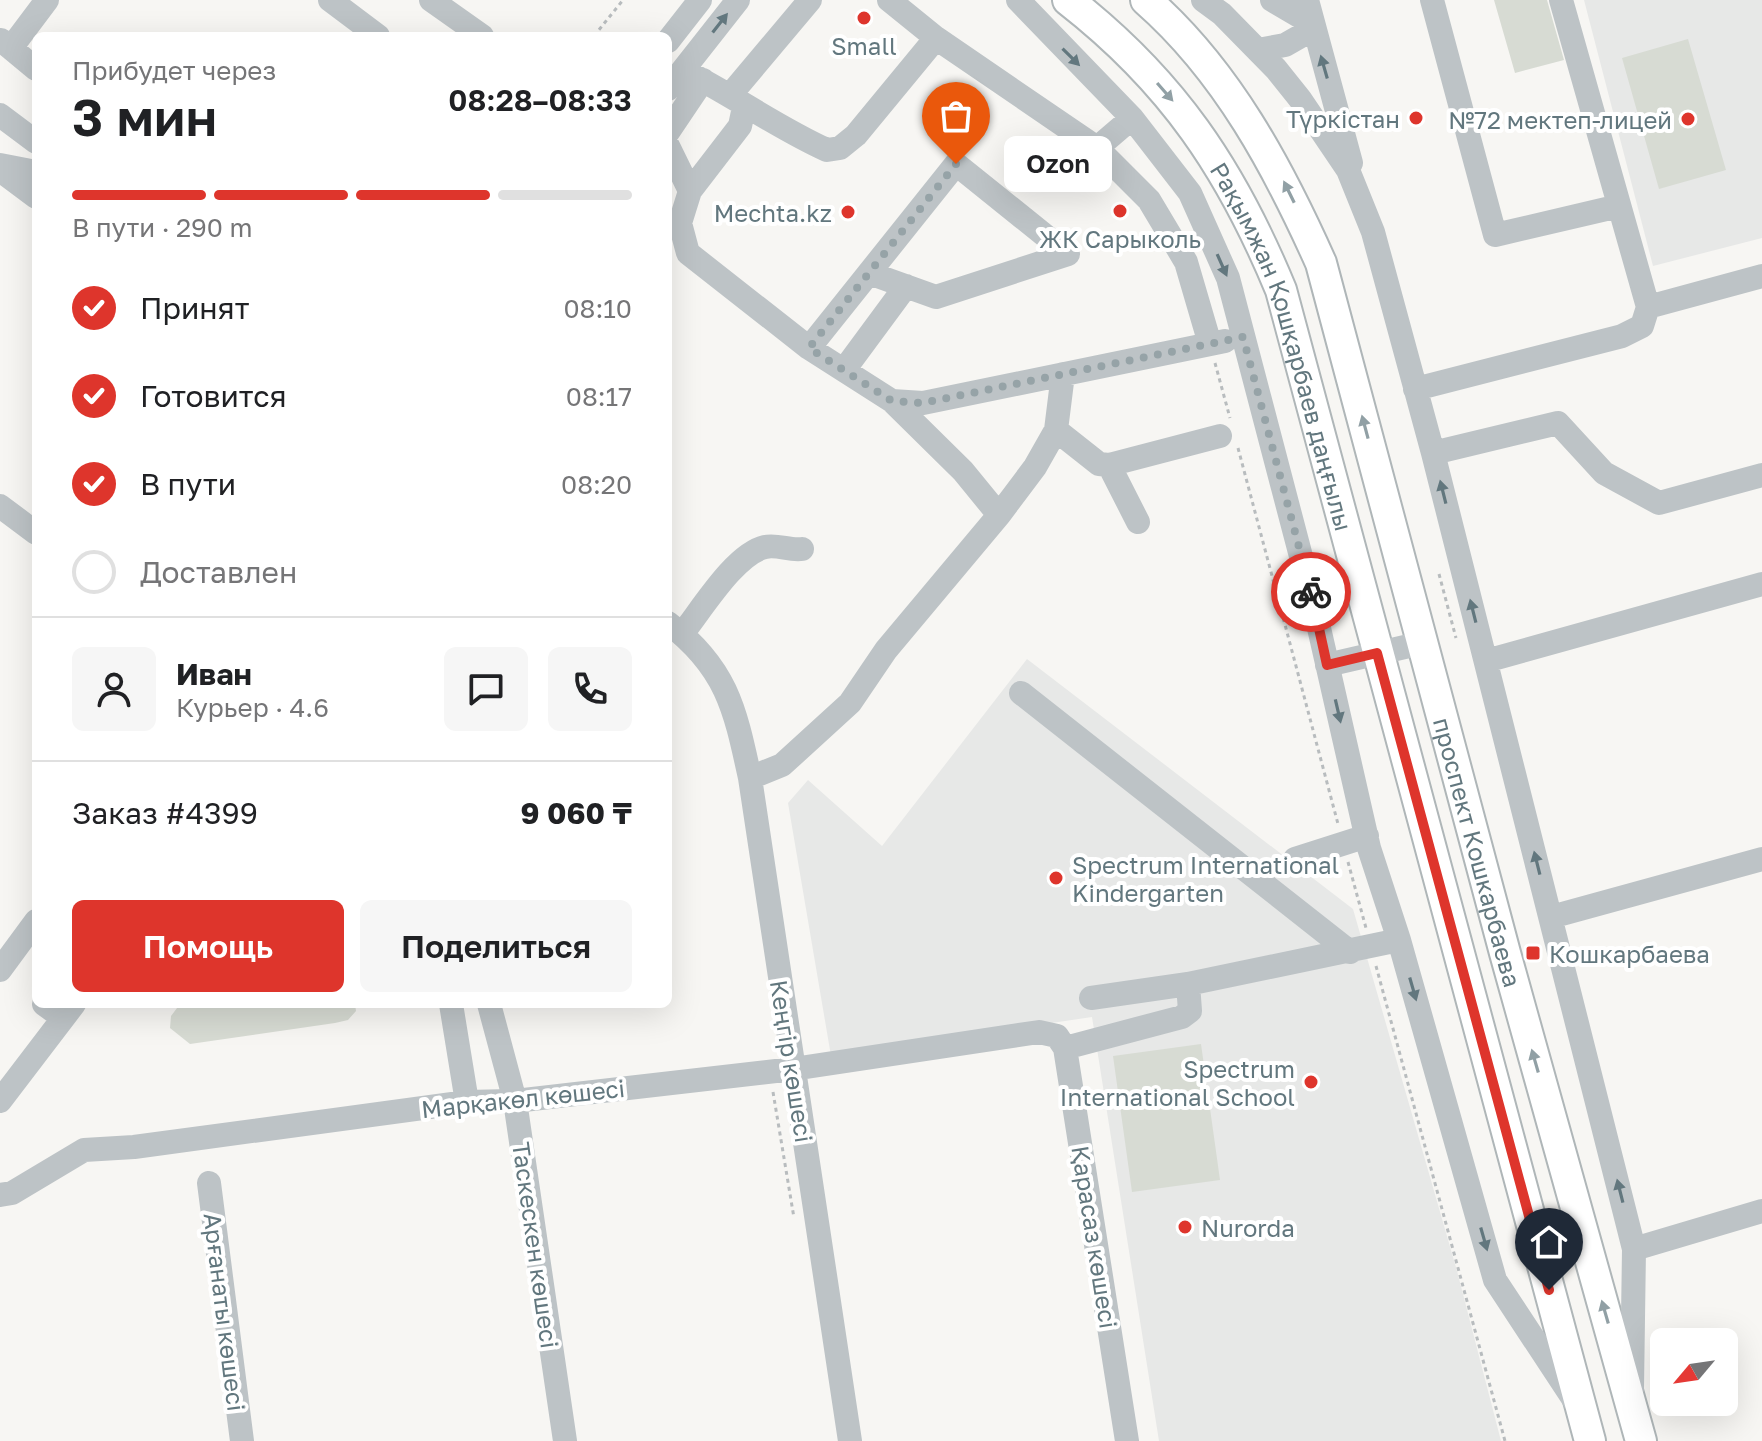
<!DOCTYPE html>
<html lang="ru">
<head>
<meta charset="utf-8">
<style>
	body { margin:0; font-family:"Golos Text",sans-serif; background:#f6f6f6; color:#202124; height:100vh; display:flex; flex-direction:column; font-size:30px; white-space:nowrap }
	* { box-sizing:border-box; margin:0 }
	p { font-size:26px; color:#757577 }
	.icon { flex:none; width:44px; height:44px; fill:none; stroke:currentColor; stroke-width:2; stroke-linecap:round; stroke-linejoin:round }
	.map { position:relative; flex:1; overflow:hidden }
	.drawer { position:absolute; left:32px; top:32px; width:640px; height:976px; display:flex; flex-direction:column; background:#fff; border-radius:12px; box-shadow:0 8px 32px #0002 }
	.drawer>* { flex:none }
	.needle { width:52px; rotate:241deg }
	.buttons { position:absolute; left:1650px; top:1328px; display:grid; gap:16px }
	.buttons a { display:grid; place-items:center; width:88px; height:88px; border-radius:12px; background:#fff; box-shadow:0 8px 32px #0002; font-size:40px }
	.pin { position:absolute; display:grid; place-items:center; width:68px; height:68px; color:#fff; margin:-82px -34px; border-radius:50% 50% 50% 0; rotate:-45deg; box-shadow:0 0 8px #0007 }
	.pin .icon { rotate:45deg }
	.courier { position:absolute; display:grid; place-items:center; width:80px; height:80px; margin:-40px; border:6px solid #de352c; border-radius:50%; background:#fff; color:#222; box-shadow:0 2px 10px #0007 }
	.bubble { position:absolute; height:56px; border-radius:12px; background:#fff; box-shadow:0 8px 32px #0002; font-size:26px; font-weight:600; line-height:56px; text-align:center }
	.overview em { font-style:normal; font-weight:600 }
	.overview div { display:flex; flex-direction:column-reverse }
	.overview { display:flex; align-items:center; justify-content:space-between; height:136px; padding:0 40px }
	h1 { font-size:52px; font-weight:600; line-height:60px }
	.bar { display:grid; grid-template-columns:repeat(4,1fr); gap:12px 8px; align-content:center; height:96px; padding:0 40px }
	.bar i { height:10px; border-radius:6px; background:#e0e0e0 }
	.bar .on { background:#de352c }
	.bar p { grid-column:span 4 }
	.line { display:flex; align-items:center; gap:20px; padding:0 40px; border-top:2px solid #e0e0e0 }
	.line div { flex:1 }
	.round { display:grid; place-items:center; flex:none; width:84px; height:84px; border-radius:12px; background:#f6f6f6 }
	ol { padding:0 40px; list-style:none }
	li { display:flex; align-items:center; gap:24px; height:88px }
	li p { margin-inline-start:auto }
	li .icon { padding:8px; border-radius:50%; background:#de352c; color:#fff; stroke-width:4 }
	li:last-child { color:#757577 }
	li i { width:44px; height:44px; border:4px solid #e0e0e0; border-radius:50% }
	.button { display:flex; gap:16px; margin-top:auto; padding:16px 40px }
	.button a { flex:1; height:92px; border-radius:12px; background:#de352c; color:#fff; font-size:32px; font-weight:600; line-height:92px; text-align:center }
	.button a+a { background:#f6f6f6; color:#202124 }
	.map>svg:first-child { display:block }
	.built { fill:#e7e8e7 }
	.green { fill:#d7dbd3 }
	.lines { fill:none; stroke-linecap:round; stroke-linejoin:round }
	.major-casing { stroke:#afb6b8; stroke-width:34 }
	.path { stroke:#b8bcbe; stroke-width:3; stroke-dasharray:4 4; stroke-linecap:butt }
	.minor { stroke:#bdc3c6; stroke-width:24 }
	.major { stroke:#fff; stroke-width:30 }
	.oneway { fill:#62777e }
	.oneway2 { fill:#91a0a5 }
	.done { stroke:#96a3a7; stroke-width:8; stroke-dasharray:0 14.4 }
	.route { stroke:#de352c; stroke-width:10 }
	.poi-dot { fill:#de352c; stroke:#fff; stroke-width:3 }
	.labels { text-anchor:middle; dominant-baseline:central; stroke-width:8; stroke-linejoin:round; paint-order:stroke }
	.poi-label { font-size:24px; fill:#62777e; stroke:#fff; text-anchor:end }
	.street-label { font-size:24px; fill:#62777e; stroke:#fff }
</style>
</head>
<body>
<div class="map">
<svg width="1762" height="1441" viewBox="0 0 1762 1441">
	<rect width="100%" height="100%" fill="#f7f6f3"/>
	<path class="built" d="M 1584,0 L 1762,0 L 1762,238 L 1653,266 Z
		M 1027,659 L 1353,909 L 1457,1271 L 1501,1441 L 1159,1441 L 1092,1017 L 831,1056 L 788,803 L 808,780 L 882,846 Z"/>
	<path class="green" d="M 1494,0 L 1547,0 L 1564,60 L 1515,73 Z
		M 1688,39 L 1726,170 L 1659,189 L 1622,58 Z
		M 180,1004 L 355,1004 L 356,1011 L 348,1020 L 335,1023 L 190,1044 L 170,1028 L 171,1016 Z
		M 1201,1044 L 1220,1180 L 1132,1192 L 1113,1056 Z"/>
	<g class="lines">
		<g class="major-casing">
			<g id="major">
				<path id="s1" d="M 1068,0 C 1172,81 1231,169 1281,290 L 1590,1441"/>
				<path id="s2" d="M 1146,0 C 1227,71 1278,167 1321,263 L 1505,953 L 1641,1441"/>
			</g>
		</g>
		<path class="path" d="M 594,36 L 623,0
			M 1215,363 L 1230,418
			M 1238,448 L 1338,824
			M 1439,574 L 1456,638
			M 1348,862 L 1366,928
			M 1376,966 L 1505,1441
			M 773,1092 L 794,1218"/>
		<path class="minor" d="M 330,0 L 378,36
			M 431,0 L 482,36
			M 889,0 L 936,38 L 1097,148 L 1149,200 L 1186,262 L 1210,344
			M 1018,0 L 1132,118 L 1190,193 L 1228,278 L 1314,606 L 1369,848 L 1399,940 L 1495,1280 L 1574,1400
			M 1203,0 L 1222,14 L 1276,69 L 1300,99 L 1348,170 L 1373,232 L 1433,453 L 1634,1249 L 1632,1388
			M 1272,0 L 1311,23
			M 1307,0 L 1351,163
			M 1432,0 L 1495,235 L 1619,206
			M 1561,0 L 1648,307
			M 1,40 L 36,69
			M 668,41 L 700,0
			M 11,48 L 47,0
			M 1258,50 L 1285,45 L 1313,29
			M 683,70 C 733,95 776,127 827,150 L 840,148 L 856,135 L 936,38
			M 668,89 L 738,0
			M 731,94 L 810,0
			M 744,107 L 740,126 L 690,191 L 680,223 L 688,253 L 809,348 L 956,164 L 1068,254 L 936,297 L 869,273
			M 0,115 L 36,142
			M 668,132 L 703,80
			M 668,146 L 690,191
			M 1097,148 L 1132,118
			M 0,165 L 36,172
			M 0,170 L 36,197
			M 809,348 L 892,401 L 923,403 L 1225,341
			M 844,370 L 906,286
			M 1415,389 L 1622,336 L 1642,326 L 1648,307 L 1762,276
			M 1056,430 L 1099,464 L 1109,465 L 1220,436
			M 1433,453 L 1558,423 L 1604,473 L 1659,503 L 1762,475
			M 1109,465 L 1138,522
			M 0,506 L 36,533
			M 999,515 L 1035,467 L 1056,430 L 1063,374
			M 668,623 C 727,668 735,709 750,778 L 850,1441
			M 682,634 C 702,609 735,554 765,547 C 777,544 790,551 802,549
			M 1486,661 L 1762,584
			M 1327,665 L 1422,643
			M 1021,693 L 1350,952
			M 750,778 L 782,765 L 850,703 L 886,650 L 999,515 L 963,471 L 892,401
			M 1295,859 L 1367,836
			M 1551,917 L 1762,859
			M 0,970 L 36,921
			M 1091,998 L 1188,984 L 1399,940
			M 44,1004 L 63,1018
			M 451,1004 L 467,1102
			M 489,1004 L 515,1101 L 565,1441
			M 1065,1048 L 1182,1017 L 1190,1011 L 1188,984
			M 0,1101 L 74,1004
			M 209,1183 L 242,1441
			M 0,1195 L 12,1193 L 84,1150 L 134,1147 L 467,1102 L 515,1101 L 793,1069 L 1039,1032 L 1057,1036 L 1065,1048 L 1127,1441
			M 1634,1249 L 1762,1211"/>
		<use href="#major" class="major"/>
	</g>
	<defs><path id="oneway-solid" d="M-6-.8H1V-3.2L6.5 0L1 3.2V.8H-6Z" transform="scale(2)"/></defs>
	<g class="oneway">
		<use href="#oneway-solid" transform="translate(720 23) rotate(-52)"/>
		<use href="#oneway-solid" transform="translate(1071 57) rotate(45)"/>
		<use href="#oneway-solid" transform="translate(1324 67) rotate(-106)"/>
		<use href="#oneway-solid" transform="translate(1222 265) rotate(66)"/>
		<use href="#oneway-solid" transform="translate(1443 492) rotate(-104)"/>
		<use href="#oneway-solid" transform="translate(1473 611) rotate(-104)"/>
		<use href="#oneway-solid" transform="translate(1338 711) rotate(77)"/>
		<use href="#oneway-solid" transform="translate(1537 863) rotate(-104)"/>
		<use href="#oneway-solid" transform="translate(1413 989) rotate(74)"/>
		<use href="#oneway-solid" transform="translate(1620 1191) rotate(-104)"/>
		<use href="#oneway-solid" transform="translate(1484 1239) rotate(74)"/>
	</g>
	<g class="oneway2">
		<use href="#oneway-solid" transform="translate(1165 92) rotate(49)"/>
		<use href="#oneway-solid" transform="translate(1289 192) rotate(-116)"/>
		<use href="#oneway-solid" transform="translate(1365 427) rotate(-105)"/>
		<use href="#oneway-solid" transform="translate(1535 1061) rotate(-106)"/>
		<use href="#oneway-solid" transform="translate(1605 1312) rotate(-106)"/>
	</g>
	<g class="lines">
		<path class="done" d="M 956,164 L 809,348 L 892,401 L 923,403 L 1243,337 L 1311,592"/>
		<path class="route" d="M 1311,592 L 1327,665 L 1377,653 L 1549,1290"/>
	</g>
	<g class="poi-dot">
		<circle cx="864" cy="18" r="8"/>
		<circle cx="1416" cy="118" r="8"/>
		<circle cx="1688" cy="119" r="8"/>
		<circle cx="1120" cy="211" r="8"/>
		<circle cx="848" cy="212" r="8"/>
		<circle cx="1056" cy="878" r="8"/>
		<rect x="1525" y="945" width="16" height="16" rx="4"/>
		<circle cx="1311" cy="1082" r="8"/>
		<circle cx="1185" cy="1227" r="8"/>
	</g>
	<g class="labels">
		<g class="poi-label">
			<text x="864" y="45" text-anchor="middle">Small</text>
			<text x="1400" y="118">Түркістан</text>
			<text x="1672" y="119">№72 мектеп-лицей</text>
			<text x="832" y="212">Mechta.kz</text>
			<text x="1120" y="238" text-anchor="middle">ЖК Сарыколь</text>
			<text x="1072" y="864" text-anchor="start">Spectrum International<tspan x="1072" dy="28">Kindergarten</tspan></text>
			<text x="1549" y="953" text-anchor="start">Кошкарбаева</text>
			<text x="1295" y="1068">Spectrum<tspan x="1295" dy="28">International School</tspan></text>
			<text x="1201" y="1227" text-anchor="start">Nurorda</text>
		</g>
		<g class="street-label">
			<text stroke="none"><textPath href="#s1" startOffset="418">Рақымжан Қошқарбаев даңғылы</textPath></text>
			<text stroke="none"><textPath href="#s2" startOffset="928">проспект Кошкарбаева</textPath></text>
			<text transform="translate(792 1061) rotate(81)">Кеңгір көшесі</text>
			<text transform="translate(523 1098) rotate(-6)">Марқакөл көшесі</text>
			<text transform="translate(1095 1237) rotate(81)">Қарасаз көшесі</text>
			<text transform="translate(536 1245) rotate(82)">Таскескен көшесі</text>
			<text transform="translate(225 1312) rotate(83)">Арғанаты көшесі</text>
		</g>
	</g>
</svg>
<div class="buttons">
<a><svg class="needle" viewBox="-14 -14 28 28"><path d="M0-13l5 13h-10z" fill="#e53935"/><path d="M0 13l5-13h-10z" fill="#757577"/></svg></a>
</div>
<div class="pin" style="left:956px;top:164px;background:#ea580c"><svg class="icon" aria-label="bag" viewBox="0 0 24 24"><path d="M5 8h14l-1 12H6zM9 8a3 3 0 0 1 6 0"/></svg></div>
<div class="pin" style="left:1549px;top:1290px;background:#1f2937"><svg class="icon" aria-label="home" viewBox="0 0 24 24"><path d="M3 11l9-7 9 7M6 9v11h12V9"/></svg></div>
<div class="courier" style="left:1311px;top:592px"><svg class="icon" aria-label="bike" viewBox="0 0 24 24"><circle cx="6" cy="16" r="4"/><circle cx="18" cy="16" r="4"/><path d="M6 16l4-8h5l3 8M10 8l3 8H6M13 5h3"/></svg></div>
<div class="bubble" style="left:1004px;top:136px;width:108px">Ozon</div>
<section class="drawer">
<div class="overview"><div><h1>3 мин</h1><p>Прибудет через</p></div><em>08:28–08:33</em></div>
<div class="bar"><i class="on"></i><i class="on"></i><i class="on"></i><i></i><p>В пути · 290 m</p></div>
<ol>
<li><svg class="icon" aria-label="check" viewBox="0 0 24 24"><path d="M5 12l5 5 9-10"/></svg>Принят<p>08:10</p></li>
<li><svg class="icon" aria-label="check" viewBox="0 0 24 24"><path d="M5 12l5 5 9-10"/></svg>Готовится<p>08:17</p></li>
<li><svg class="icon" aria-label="check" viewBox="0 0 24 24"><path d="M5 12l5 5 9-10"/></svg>В пути<p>08:20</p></li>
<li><i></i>Доставлен</li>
</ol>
<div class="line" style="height:144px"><a class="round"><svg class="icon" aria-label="person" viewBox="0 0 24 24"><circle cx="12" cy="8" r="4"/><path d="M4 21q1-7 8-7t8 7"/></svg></a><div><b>Иван</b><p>Курьер · 4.6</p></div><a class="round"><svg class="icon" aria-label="chat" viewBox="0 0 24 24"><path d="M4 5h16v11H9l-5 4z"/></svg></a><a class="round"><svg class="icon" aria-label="phone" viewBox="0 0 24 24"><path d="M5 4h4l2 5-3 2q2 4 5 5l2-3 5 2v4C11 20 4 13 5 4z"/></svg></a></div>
<div class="line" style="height:104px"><div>Заказ #4399</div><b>9 060 ₸</b></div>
<div class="button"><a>Помощь</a><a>Поделиться</a></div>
</section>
</div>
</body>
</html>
